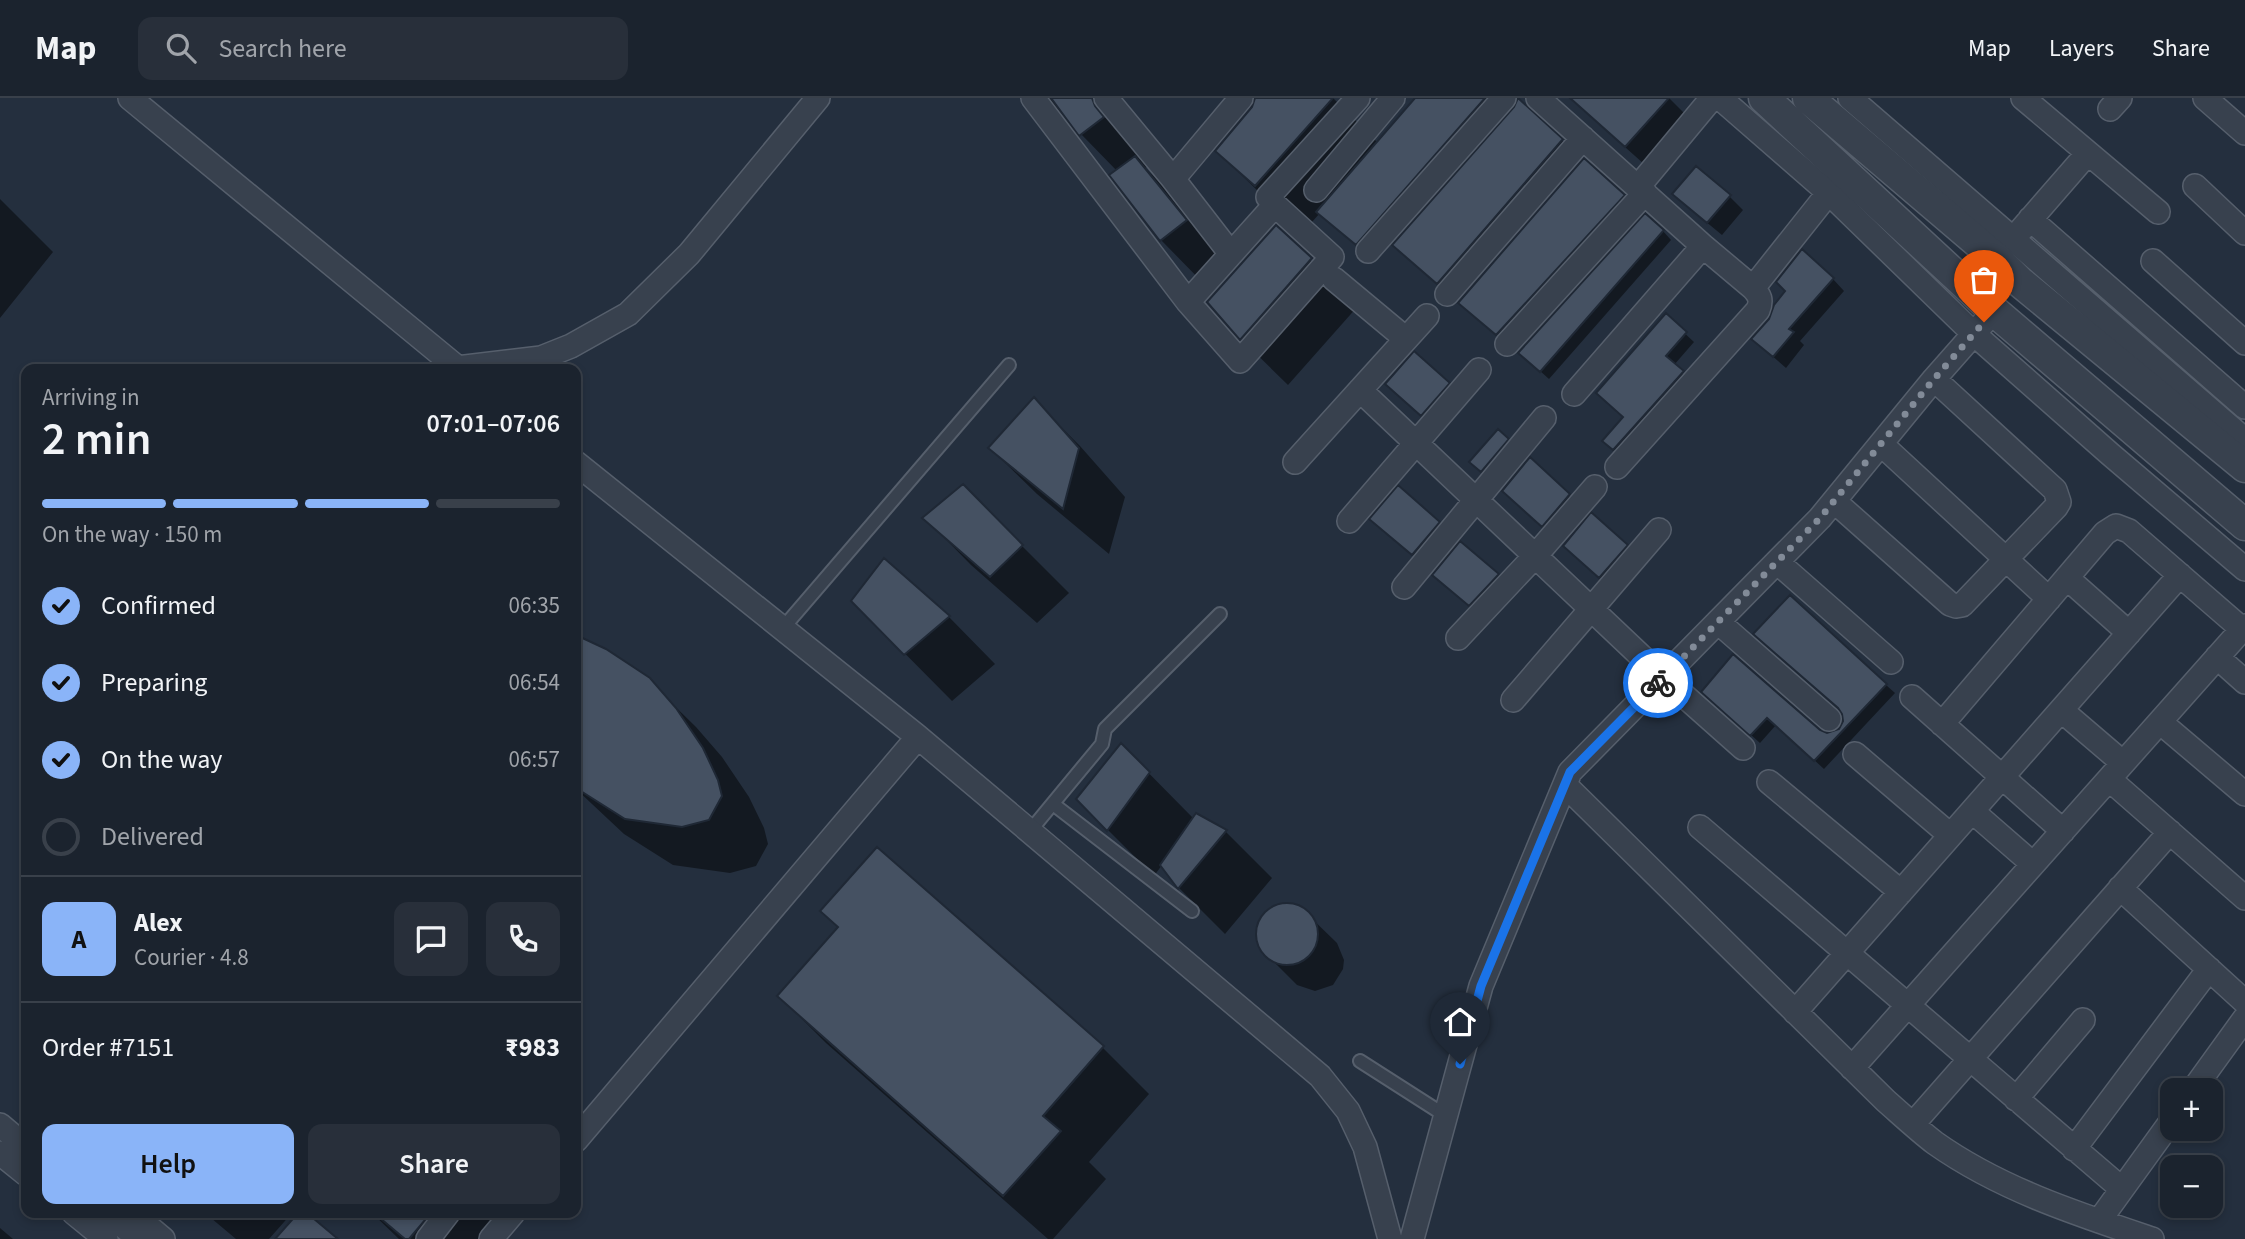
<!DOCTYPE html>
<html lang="en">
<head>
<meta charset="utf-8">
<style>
	body { margin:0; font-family:"Source Sans 3",sans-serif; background:#282f3a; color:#f1f3f6; height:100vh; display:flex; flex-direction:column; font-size:26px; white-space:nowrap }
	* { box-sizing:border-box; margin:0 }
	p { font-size:23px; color:#a0a4aa }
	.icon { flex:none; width:38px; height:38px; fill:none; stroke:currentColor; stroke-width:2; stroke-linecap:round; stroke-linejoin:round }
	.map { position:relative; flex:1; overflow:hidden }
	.details { position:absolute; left:21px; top:266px; width:560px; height:854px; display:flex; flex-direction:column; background:#1b232e; border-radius:14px; box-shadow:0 4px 10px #0003,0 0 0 2px #39404a }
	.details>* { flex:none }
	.controls { position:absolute; left:2160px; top:980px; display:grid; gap:14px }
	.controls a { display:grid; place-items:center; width:63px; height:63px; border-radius:14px; background:#1b232e; box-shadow:0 4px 10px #0003,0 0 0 2px #39404a; font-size:35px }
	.pin { position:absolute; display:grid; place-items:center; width:60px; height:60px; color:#fff; margin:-72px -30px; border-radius:50% 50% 50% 0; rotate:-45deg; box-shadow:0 0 7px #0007 }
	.pin .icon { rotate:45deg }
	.courier { position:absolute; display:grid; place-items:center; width:70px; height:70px; margin:-35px; border:5px solid #1a73e8; border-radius:50%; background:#fff; color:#222; box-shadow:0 2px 9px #0007 }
	.summary em { font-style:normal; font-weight:600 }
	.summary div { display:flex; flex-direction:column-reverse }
	.summary { display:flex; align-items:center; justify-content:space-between; height:119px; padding:0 21px }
	h1 { font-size:46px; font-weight:600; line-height:52px }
	.bar { display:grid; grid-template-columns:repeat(4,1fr); gap:10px 7px; align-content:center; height:84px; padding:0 21px }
	.bar i { height:9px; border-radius:5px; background:#39404a }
	.bar .selected { background:#8ab4f8 }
	.bar p { grid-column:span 4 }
	.line { display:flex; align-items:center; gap:18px; padding:0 21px; border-top:2px solid #39404a }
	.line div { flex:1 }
	.round { display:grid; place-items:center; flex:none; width:74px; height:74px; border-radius:14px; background:#282f3a }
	ol { padding:0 21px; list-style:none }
	li { display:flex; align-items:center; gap:21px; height:77px }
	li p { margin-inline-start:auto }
	li .icon { padding:7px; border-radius:50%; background:#8ab4f8; color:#111; stroke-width:4 }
	li:last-child { color:#a0a4aa }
	li i { width:38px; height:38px; border:4px solid #39404a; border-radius:50% }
	.primary-button { display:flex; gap:14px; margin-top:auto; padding:14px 21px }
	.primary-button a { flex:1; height:80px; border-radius:14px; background:#8ab4f8; color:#111; font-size:28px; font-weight:600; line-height:80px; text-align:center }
	.primary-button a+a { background:#282f3a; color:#f1f3f6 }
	header { display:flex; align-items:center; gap:42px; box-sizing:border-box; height:98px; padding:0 35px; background:#1b232e; border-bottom:2px solid #39404a }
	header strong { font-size:33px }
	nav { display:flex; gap:38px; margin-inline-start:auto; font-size:24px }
	.search { width:490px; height:63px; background:#282f3a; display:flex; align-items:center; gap:18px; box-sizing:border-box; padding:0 24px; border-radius:14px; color:#a0a4aa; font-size:26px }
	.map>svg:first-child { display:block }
	.shadow { fill:#0007 }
	.building { fill:#455162; stroke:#1f2835; stroke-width:2 }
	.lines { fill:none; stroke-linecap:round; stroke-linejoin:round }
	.service-casing { stroke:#565f6c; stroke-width:16 }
	.minor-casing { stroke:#565f6c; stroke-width:26 }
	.tertiary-casing { stroke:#565f6c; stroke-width:33 }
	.service { stroke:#38414e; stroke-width:12 }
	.minor { stroke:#38414e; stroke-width:23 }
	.tertiary { stroke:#38414e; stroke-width:30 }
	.done { stroke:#828b98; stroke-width:7; stroke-dasharray:0 12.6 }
	.route { stroke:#1a73e8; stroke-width:9 }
</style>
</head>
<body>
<header>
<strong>Map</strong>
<div class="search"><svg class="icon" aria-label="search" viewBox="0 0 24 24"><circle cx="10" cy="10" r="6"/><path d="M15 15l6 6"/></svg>Search here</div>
<nav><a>Map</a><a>Layers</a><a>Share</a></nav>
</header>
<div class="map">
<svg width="2245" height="1141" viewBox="0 0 2245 1141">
	<rect width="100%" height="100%" fill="#242f3e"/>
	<path class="shadow" d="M 1046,0 L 1108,0 L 1149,67 L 1145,70 L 1182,106 L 1233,170 L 1207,189 L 1161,142 L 1117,73 Z
		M 1240,0 L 1333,0 L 1378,45 L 1417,0 L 1503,0 L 1365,155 L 1320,115 L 1303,134 L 1264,99 L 1217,53 L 1252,11 Z
		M 1570,0 L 1669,0 L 1687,18 L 1644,66 Z
		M 1521,4 L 1571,51 L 1447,193 L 1403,155 Z
		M 1623,98 L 1632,106 L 1506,244 L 1469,213 Z
		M 1729,98 L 1743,112 L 1722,137 L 1688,109 Z
		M 0,101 L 53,154 L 0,220 Z
		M 1276,129 L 1358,208 L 1288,287 L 1241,241 L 1209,204 Z
		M 1663,133 L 1671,142 L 1549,281 L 1529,263 Z
		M 1833,181 L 1844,193 L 1800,243 L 1804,247 L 1786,270 L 1753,241 Z
		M 1666,218 L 1694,244 L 1674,267 L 1691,283 L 1623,360 L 1613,351 Z
		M 1449,286 L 1457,294 L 1431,325 L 1395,294 Z
		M 1034,302 L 1080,348 L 1125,399 L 1109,456 L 1037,396 L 990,350 Z
		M 1508,342 L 1516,350 L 1490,382 L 1480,373 Z
		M 1530,362 L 1578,406 L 1551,436 L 1513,402 Z
		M 963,389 L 1069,495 L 1037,525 L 971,467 L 925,420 Z
		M 1439,425 L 1447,433 L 1422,465 L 1380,429 Z
		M 1627,448 L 1635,457 L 1609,487 L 1574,456 Z
		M 885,463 L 949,519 L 995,566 L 952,603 L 853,503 Z
		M 1498,477 L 1506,486 L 1478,515 L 1443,485 Z
		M 576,539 L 605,552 L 648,582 L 696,629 L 722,659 L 749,699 L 764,730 L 768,746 L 756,768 L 730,775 L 673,767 L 624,736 L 576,691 Z
		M 1886,587 L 1895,595 L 1824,671 L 1776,627 L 1760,645 L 1712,602 L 1827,637 L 1840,632 Z
		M 1121,647 L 1194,721 L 1196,718 L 1226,734 L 1272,780 L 1225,836 L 1179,790 L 1162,767 L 1154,778 L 1108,732 Z
		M 877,751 L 1103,950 L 1149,996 L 1089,1064 L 1106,1081 L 1053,1141 L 1048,1141 L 826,945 L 779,898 L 839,830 Z
		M 1283,807 L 1293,807 L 1302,811 L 1337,845 L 1344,862 L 1343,871 L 1333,887 L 1315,893 L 1297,887 L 1263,853 L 1259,844 L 1260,825 L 1265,816 Z
		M 205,1115 L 292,1115 L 269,1141 L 236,1141 Z
		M 372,1115 L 489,1115 L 504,1130 L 494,1141 L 399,1141 Z
		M 0,1130 L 13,1141 L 0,1141 Z"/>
	<path class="building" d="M 1051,0 L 1092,0 L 1095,8 L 1104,19 L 1079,38 Z
		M 1255,0 L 1333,0 L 1255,88 L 1215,53 L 1252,9 Z
		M 1415,0 L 1485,0 L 1356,147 L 1316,114 Z
		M 1518,0 L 1563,41 L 1437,186 L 1392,147 L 1514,9 Z
		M 1570,0 L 1669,0 L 1625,49 Z
		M 1135,58 L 1187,122 L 1160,143 L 1109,77 Z
		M 1584,60 L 1625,97 L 1496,237 L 1458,205 Z
		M 1696,68 L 1731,97 L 1707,125 L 1672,96 Z
		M 1645,115 L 1664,132 L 1540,274 L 1518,255 Z
		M 1276,127 L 1312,160 L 1240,242 L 1207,204 Z
		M 1802,151 L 1834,180 L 1789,231 L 1794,234 L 1773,259 L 1751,241 L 1769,221 L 1774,207 L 1785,193 L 1776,184 Z
		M 1666,215 L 1687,234 L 1666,258 L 1684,273 L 1613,352 L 1602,343 L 1623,319 L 1596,295 Z
		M 1414,253 L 1450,285 L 1421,318 L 1385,286 Z
		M 1034,299 L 1079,350 L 1063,411 L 988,350 Z
		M 1498,331 L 1509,341 L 1481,374 L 1469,364 Z
		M 1530,359 L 1570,396 L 1542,429 L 1502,393 Z
		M 963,386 L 1023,447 L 990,479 L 922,420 Z
		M 1398,387 L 1440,424 L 1412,457 L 1369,421 Z
		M 1591,414 L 1628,447 L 1599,480 L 1563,448 Z
		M 1460,443 L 1499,476 L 1469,508 L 1432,477 Z
		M 884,460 L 950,518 L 904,557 L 851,503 Z
		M 1790,497 L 1887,586 L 1814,663 L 1767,620 L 1750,638 L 1701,594 L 1733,556 L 1820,632 L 1827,635 L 1839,631 L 1843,623 L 1842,616 L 1838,610 L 1753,536 Z
		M 576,537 L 606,551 L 650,580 L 676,610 L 703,650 L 718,682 L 722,698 L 709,722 L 682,729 L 625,721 L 576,690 Z
		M 1121,645 L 1150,674 L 1107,733 L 1076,701 Z
		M 1196,715 L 1227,732 L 1178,791 L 1160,767 Z
		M 877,749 L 1104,948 L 1043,1018 L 1061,1033 L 1003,1098 L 777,898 L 838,829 L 820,813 Z
		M1256 836a31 31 0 1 1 62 0a31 31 0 1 1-62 0Z
		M 298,1115 L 307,1115 L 338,1141 L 275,1141 Z
		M 374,1115 L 431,1115 L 409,1141 L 405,1141 Z"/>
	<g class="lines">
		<g class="service-casing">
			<path id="service" d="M 783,530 L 1009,267
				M 1053,706 L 1192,813
				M 1030,733 L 1102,646 L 1105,631 L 1220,516
				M 1360,963 L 1446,1018"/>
		</g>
		<g class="minor-casing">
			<path id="minor" d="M 130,0 L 459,271
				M 1033,0 L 1188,204
				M 1106,0 L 1173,81 L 1231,156
				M 1538,0 L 1703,148 L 1753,190 C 1760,198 1762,202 1758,212 L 1617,369
				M 1720,0 L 1829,95 L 1974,236 L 2110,356 L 2245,471
				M 1850,0 L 2245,342
				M 2023,0 L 2158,114
				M 2205,0 L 2245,35
				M 2110,11 L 2120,0
				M 1173,81 L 1241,0
				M 2195,88 L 2245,135
				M 1638,89 L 1712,0
				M 1316,92 L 1393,0
				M 1275,107 L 1332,159 L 1240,263 L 1188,204 Z
				M 1275,107 L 1268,99 L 1358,0
				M 2030,121 L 2245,309
				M 2021,132 L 2088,55
				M 1368,153 L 1504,0
				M 2153,163 L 2245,245
				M 1334,181 L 1406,241
				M 1753,190 L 1838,83
				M 1447,196 L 1583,40
				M 1507,246 L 1645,95
				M 457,270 L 541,260 L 571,248 L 628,216 L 689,156 L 818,0
				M 1360,292 L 1663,579 L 1743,650
				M 1574,296 L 1703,148
				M 1881,346 L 2049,501
				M 1295,364 L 1427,218
				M 576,365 L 918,639 L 1320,978 L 1348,1013 L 1365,1049 L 1390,1141
				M 1834,403 L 1950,506 L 1956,508 L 1962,507 L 2056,409 L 2059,404 L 2055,392 L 1934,281
				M 1349,423 L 1479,272
				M 1777,464 L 1891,564
				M 2067,480 L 2129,535
				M 1404,489 L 1544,320
				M 1718,524 L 1829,621
				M 1458,540 L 1536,457 L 1595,389
				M 2217,559 L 2245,584
				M 1912,599 L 2063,733
				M 1513,602 L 1659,432
				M 2061,612 L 2123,665
				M 2160,624 L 2245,696
				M 1942,626 L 2105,435 L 2116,428 L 2129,433 L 2242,531
				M 1855,656 L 1950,737
				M 2109,681 L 2245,800
				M 1769,684 L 1901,794
				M 1565,687 L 1886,1003 C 1902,1017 1918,1032 1935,1045 C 2000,1091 2077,1116 2152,1141
				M 1972,713 L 2033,766
				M 1700,729 L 2122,1091
				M 2120,790 L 2245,904
				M 1795,914 L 2180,477
				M 1852,970 L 2245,528
				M 2193,992 L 2245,920
				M 2016,1001 L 2083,922
				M 1913,1026 L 2170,734
				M 0,1027 L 26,1049
				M 576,1042 L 918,639
				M 2074,1051 L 2209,871
				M 0,1055 L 26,1076
				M 74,1115 L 106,1141
				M 107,1115 L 139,1141
				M 132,1115 L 163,1141
				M 2099,1123 L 2172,1022
				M 428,1141 L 448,1115
				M 491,1141 L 513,1115
				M 1412,1141 L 1481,888 L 1570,674 L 1820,420 L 1934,281 L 1994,213"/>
		</g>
		<g class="tertiary-casing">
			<path id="tertiary" d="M 1764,0 L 1994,213 L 2245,427
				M 1808,0 L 1996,160 L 2020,184 L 2245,369"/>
		</g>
		<use href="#service" class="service"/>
		<use href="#minor" class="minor"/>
		<use href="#tertiary" class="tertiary"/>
	</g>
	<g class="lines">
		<path class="done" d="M 1658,585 L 1820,420 L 1934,281 L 1984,224"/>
		<path class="route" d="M 1460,966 L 1481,888 L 1570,674 L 1658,585"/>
	</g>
</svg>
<div class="controls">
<a>+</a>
<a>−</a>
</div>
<div class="pin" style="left:1984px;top:224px;background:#ea580c"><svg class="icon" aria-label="bag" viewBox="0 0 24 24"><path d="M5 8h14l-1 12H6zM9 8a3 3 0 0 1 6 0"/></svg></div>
<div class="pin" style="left:1460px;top:966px;background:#1f2937"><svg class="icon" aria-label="home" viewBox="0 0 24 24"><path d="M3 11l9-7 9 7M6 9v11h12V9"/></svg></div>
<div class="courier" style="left:1658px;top:585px"><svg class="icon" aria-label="bike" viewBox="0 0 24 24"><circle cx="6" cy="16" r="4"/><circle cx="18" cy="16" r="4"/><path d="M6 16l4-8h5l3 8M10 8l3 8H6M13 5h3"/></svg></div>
<section class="details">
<div class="summary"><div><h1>2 min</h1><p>Arriving in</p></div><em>07:01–07:06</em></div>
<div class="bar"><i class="selected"></i><i class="selected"></i><i class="selected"></i><i></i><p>On the way · 150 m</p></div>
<ol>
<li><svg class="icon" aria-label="check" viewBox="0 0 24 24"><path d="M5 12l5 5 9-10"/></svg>Confirmed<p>06:35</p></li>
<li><svg class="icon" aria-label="check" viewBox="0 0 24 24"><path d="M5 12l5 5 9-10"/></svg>Preparing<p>06:54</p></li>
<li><svg class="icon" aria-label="check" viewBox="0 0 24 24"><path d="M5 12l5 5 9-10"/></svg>On the way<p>06:57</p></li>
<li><i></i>Delivered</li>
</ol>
<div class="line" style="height:126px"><b class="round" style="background:#8ab4f8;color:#111">A</b><div><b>Alex</b><p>Courier · 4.8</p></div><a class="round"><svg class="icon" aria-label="chat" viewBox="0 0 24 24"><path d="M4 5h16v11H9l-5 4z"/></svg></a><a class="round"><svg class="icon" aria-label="phone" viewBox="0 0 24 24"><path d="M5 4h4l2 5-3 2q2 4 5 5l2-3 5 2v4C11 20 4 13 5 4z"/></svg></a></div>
<div class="line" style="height:91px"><div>Order #7151</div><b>₹983</b></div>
<div class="primary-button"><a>Help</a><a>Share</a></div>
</section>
</div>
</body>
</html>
